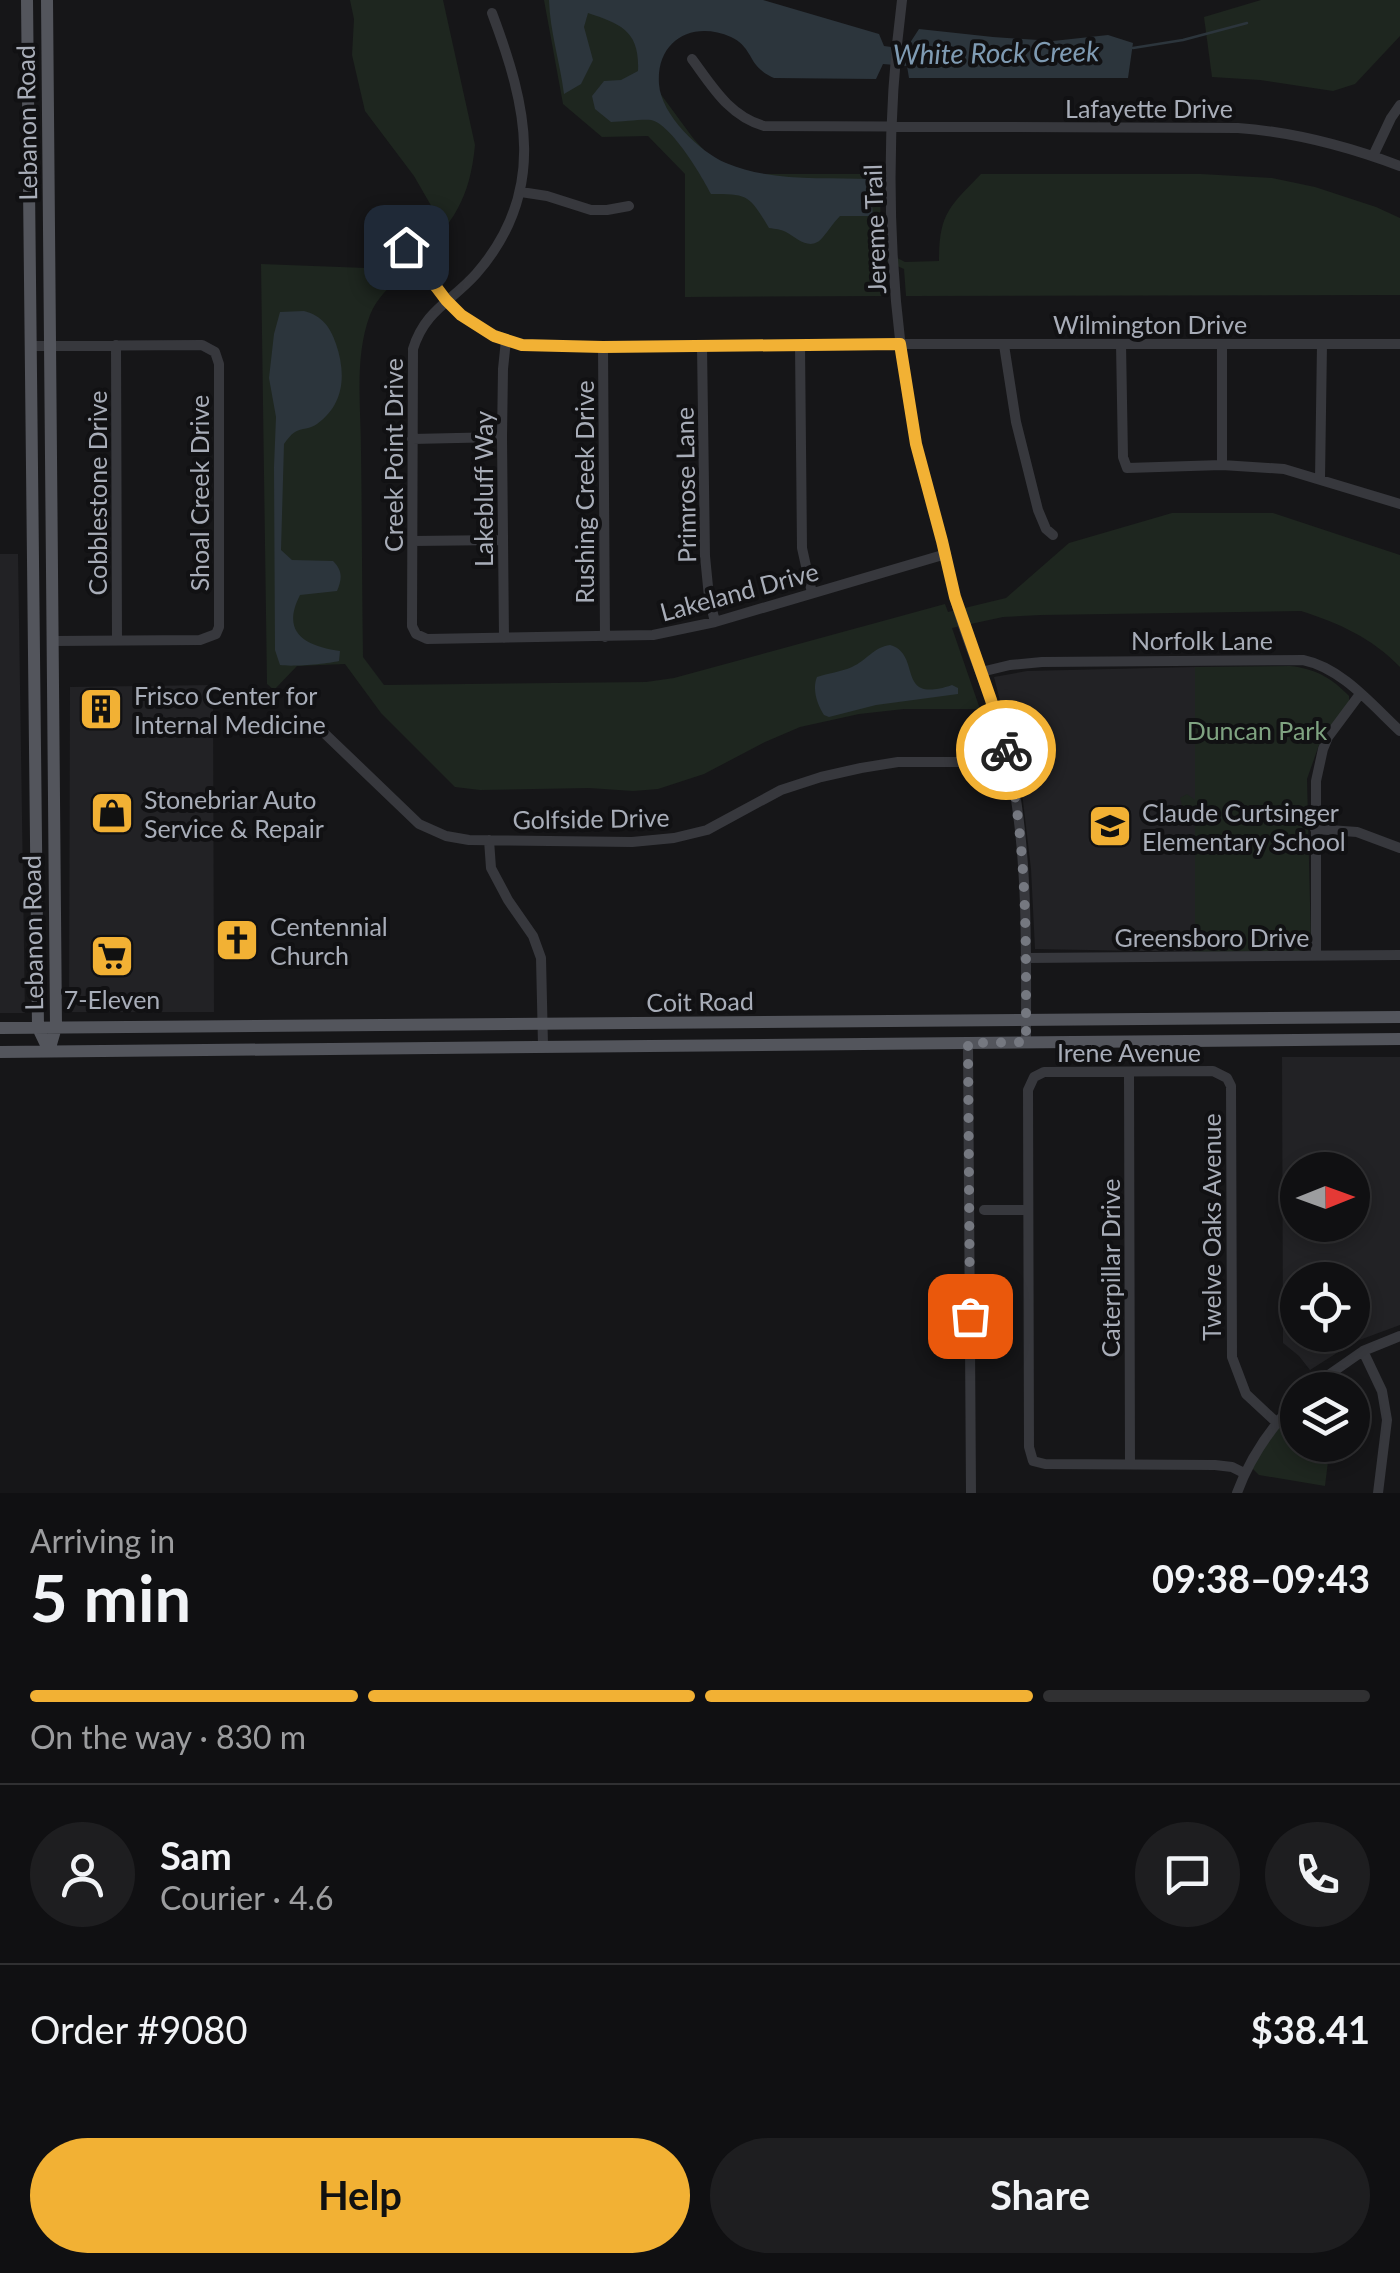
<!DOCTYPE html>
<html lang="en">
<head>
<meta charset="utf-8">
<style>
	body { margin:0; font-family:Lato,sans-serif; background:#1e1e20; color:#f1f3f6; height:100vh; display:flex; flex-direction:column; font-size:38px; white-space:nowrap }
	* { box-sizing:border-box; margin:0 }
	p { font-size:32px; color:#9c9d9f }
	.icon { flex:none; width:55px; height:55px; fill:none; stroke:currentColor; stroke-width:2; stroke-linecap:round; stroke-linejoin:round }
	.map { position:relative; height:1493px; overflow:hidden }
	.drawer { display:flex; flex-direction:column; background:#101012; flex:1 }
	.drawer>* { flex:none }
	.needle { width:65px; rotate:89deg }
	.fabs { position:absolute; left:1280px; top:1152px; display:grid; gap:20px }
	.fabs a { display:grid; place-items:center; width:90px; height:90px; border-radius:50%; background:#101012; box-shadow:0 5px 15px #0003,0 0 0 2px #303032; font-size:50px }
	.pin { position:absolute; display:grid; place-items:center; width:85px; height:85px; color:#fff; margin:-42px; border-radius:20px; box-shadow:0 5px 15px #0006 }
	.courier { position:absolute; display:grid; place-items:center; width:100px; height:100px; margin:-50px; border:8px solid #f2b134; border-radius:50%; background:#fff; color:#222; box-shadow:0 2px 12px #0007 }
	.headline em { font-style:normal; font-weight:700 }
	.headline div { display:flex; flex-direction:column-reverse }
	.headline { display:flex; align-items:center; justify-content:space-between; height:170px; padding:0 30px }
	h1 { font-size:65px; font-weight:700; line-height:75px }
	.bar { display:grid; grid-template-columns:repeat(4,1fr); gap:15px 10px; align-content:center; height:120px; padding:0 30px }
	.bar i { height:12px; border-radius:8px; background:#303032 }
	.bar .on { background:#f2b134 }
	.bar p { grid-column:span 4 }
	.line { display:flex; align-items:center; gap:25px; padding:0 30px; border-top:2px solid #303032 }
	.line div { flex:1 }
	.round { display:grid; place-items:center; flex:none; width:105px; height:105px; border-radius:52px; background:#1e1e20 }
	.button { display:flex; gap:20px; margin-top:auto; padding:20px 30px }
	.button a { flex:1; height:115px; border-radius:60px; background:#f2b134; color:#111; font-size:40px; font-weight:700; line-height:115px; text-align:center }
	.button a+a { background:#1e1e20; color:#f1f3f6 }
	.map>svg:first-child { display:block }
	.built { fill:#222225; fill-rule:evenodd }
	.green { fill:#1e261f }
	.water { fill:#2c353c }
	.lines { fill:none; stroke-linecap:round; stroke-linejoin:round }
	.stream { stroke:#2c353c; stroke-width:2.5 }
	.minor { stroke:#37383d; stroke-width:10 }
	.major { stroke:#53555c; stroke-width:12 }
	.done { stroke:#757880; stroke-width:10; stroke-dasharray:0 18 }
	.route { stroke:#f2b134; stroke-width:12 }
	.labels { text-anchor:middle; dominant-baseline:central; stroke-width:8; stroke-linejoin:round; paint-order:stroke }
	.street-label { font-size:25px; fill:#a8adb8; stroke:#111113 }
	.poi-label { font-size:25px; fill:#a8adb8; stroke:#111113; text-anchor:start }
	.park-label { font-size:25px; fill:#7fa381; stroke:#111113 }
	.water-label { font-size:28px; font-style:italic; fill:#7f9bb3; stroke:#111113 }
</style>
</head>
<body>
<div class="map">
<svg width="1400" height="1493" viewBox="0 0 1400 1493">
	<rect width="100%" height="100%" fill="#161618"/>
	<path class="built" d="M 0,554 L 18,554 L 25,1013 L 0,1013 Z
		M 1195,667 L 1195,952 L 1035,949 L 1031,869 L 1021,784 L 994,677 L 1027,671 Z
		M 213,685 L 214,1012 L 69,1012 L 70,687 Z
		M 1282,1057 L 1400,1057 L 1400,1325 L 1354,1342 L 1310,1370 L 1299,1356 L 1283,1343 ZM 1298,1170 L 1352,1170 L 1352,1225 L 1298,1225 ZM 1298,1280 L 1352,1280 L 1352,1335 L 1298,1335 Z"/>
	<path class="green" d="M 350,0 L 443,0 L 475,145 C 469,210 445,230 403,274 C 390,286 376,299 370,315 C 354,357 361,408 361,451 C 362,520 362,589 363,657 L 384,685 L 646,682 L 674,678 L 945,604 L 948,612 L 1006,598 L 1069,543 L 1172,513 L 1273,513 L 1400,555 L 1400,667 C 1372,638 1339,623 1301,611 L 1041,615 L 1003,617 L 952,628 L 980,709 L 904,709 L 859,714 L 800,727 L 765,742 L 704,774 L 658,789 L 633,791 L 589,788 L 480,790 L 455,787 L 381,713 L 345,664 L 297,666 L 274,690 L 267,684 L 261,264 L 366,268 L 386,266 L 400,256 L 404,231 L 433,209 L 414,176 L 365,111 L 352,55 L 354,19 Z
		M 544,0 L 646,0 L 654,85 L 693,138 L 720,168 L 753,174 L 879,174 L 882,250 L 905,262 L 939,261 C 939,214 949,207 981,174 L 1201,174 L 1272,178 L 1315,187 L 1376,207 L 1400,218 L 1400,295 L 906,296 L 904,269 L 882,259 L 885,296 L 685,297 L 685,174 L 648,136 L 602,137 L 563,104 Z
		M 1261,0 L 1400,0 L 1400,36 L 1355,84 L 1333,91 L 1260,80 L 1212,77 L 1204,17 Z
		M 1290,666 C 1315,669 1331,677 1349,696 L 1349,703 L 1320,742 L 1307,779 L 1311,944 L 1305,951 L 1195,952 L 1195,818 L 1185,815 L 1180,798 L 1187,794 L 1195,800 L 1195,667 Z
		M 1297,1405 L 1298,1445 L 1330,1445 L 1325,1486 L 1259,1475 L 1251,1467 L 1275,1431 Z"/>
	<path class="water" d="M 549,0 L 763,0 L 879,34 L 884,46 L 906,49 L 919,29 L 993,37 L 1053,41 L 1108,35 L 1133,43 L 1128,78 L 909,78 L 907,66 L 883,64 L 876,79 L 774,78 C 770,76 765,74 761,70 C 749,60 750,46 731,37 C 693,20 656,40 659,84 C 661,115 700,152 726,163 C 771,182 823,177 870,179 L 873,216 L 840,216 C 833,223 829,230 823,237 C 811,252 798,239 786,232 C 780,229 776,229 769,228 C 749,195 749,194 711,194 C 702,176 671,124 651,120 C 641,119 622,122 611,122 L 595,109 L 592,96 L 604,81 L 621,80 L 638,71 C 640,31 621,24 588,13 L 584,27 L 593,60 L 581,84 L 564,94 C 560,62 550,32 549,0 Z
		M 304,311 C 322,316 330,326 336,344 C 346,373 345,404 317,424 C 311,429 301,428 295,432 C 290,435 287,440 284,444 L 281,550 L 292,560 L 333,561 C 343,571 342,579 337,591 L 300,595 C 280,634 307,646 340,651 L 339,661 C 327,664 292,667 280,665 L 275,650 L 274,467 L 276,417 L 269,378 L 274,334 L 280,312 Z
		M 890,645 C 923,654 894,705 952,685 L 958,688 L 958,694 L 876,705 L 829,717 L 824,715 C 817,704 812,689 817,677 C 828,673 841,672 852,667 C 867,660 874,647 890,645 Z"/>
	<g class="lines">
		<path class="stream" d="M 1133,48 L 1183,40 L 1247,23"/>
		<path class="minor" d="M 902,0 C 883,148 888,298 916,444 C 923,476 933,507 942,539 C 947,558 950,578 955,598 C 963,632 978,665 990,698 C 1002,728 1009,761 1015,793 C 1028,874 1026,959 1026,1042
			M 492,13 C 527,106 548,192 476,274 C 451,302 425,310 413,349 L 412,626 L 416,634 L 427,639 L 653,635 L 715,622 L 946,554
			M 692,59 C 712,86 729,116 764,126 L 1238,128 C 1295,132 1347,146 1400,166
			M 1373,156 L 1391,118 L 1400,105
			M 521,192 L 547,196 L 591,210 L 607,210 L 629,206
			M 406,247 L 446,300 L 461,315 L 487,332 L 522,345 L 603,347 L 850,344 L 1400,344
			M 1121,344 L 1123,457 L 1127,468 L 1222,465 L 1284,469 L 1400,504
			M 1222,344 L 1222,465
			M 116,345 L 117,640
			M 800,345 L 802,548 L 812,593
			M 1004,345 L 1016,422 L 1038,510 L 1046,529 L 1053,535
			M 30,346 L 202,345 L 215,352 L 219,364 L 219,627 L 216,634 L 200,640 L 53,641
			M 702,346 L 705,556 L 709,597 L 715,622
			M 603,347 L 605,637
			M 412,439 L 502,437
			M 1320,479 L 1322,344
			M 413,541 L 503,540
			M 504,638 L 502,437 L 503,369 L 506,340
			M 981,672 L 1010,665 L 1042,662 L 1303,660 C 1342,668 1372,705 1400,731
			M 321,730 L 419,824 L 446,836 L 469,840 L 632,842 L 674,838 L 707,830 L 781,790 L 821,777 L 861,768 L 898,762 L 974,762 L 1007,754
			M 1315,829 L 1357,832 L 1400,848
			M 489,840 L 491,868 L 508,900 L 533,936 L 541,958 L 543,1045
			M 1316,956 L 1316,781 L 1323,749 L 1328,737 L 1360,694
			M 1025,958 L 1400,955
			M 968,1043 L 971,1493
			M 1129,1072 L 1130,1464
			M 984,1210 L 1028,1210
			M 1363,1351 L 1382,1391 L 1387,1420 L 1378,1493
			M 1307,1390 L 1363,1351 L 1400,1336
			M 1244,1473 L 1232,1467 L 1215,1465 L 1045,1464 L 1033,1461 L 1029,1447 L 1028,1090 L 1034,1077 L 1044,1072 L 1213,1071 L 1227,1078 L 1231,1086 L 1232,1357 L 1246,1394 L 1276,1422
			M 1237,1493 C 1250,1457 1272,1426 1298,1399"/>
		<path class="major" d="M 27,0 L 38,1028 L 49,1051
			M 47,0 L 56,1027 L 49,1051
			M 0,1028 L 1400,1017
			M 0,1052 L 1400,1039"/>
	</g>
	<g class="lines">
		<path class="done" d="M 970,1316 L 968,1043 L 1026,1042 C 1026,945 1028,845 1006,750"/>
		<path class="route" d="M 406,247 L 446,300 L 461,315 L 494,336 L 522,345 L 603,347 L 900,344 L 916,444 L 942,541 L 955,597 L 991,700 L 1006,750"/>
	</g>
	<defs>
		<g id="building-square" transform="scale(2.25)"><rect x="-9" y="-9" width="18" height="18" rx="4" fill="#f2b134" stroke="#111113"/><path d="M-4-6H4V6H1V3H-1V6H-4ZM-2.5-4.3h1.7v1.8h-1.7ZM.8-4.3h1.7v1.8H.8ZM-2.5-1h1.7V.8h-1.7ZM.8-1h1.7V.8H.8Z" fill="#111"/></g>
		<g id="shop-square" transform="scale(2.25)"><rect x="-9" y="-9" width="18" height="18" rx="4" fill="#f2b134" stroke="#111113"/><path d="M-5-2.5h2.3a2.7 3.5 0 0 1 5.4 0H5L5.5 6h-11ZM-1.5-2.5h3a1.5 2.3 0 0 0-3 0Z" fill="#111"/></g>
		<g id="school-square" transform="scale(2.25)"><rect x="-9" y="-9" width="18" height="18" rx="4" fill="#f2b134" stroke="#111113"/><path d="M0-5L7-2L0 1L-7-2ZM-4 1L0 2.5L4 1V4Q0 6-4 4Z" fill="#111"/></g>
		<g id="church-square" transform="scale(2.25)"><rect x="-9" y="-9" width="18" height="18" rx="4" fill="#f2b134" stroke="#111113"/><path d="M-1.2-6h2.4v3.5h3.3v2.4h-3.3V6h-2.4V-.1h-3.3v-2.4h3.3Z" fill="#111"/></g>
		<g id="supermarket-square" transform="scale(2.25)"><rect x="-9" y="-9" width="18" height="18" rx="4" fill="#f2b134" stroke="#111113"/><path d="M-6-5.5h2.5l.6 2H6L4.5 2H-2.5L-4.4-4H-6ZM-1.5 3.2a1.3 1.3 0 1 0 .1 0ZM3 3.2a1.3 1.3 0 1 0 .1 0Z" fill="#111"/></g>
	</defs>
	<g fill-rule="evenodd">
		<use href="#building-square" x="101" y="709"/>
		<use href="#shop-square" x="112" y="813"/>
		<use href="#school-square" x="1110" y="826"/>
		<use href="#church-square" x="237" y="940"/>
		<use href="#supermarket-square" x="112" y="956"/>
	</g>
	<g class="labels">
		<g class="street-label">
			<text x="1149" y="108">Lafayette Drive</text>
			<text transform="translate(26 123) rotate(-91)">Lebanon Road</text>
			<text transform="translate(874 229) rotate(-92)">Jereme Trail</text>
			<text x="1150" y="324">Wilmington Drive</text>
			<text transform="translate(393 455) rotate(-90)">Creek Point Drive</text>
			<text transform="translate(685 485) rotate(-91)">Primrose Lane</text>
			<text transform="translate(483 489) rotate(-90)">Lakebluff Way</text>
			<text transform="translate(584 492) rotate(-90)">Rushing Creek Drive</text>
			<text transform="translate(97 493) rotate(-90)">Cobblestone Drive</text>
			<text transform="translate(199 493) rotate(-90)">Shoal Creek Drive</text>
			<text transform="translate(739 591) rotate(-15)">Lakeland Drive</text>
			<text x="1202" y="640">Norfolk Lane</text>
			<text transform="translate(591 818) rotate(-1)">Golfside Drive</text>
			<text transform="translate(32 933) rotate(-91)">Lebanon Road</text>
			<text x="1212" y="937">Greensboro Drive</text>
			<text transform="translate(700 1001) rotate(-1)">Coit Road</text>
			<text x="1129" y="1052">Irene Avenue</text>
			<text transform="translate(1211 1227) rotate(-90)">Twelve Oaks Avenue</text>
			<text transform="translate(1110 1268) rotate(-90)">Caterpillar Drive</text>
		</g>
		<g class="poi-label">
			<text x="134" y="695">Frisco Center for<tspan x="134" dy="29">Internal Medicine</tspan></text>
			<text x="144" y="799">Stonebriar Auto<tspan x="144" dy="29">Service &amp; Repair</tspan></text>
			<text x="1142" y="812">Claude Curtsinger<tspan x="1142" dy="29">Elementary School</tspan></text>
			<text x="270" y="926">Centennial<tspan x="270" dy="29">Church</tspan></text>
			<text x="112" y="999" text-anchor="middle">7-Eleven</text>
		</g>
		<g class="park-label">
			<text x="1257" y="730">Duncan Park</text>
		</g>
		<g class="water-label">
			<text transform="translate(996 52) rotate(-1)">White Rock Creek</text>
		</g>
	</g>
</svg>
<div class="fabs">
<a><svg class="needle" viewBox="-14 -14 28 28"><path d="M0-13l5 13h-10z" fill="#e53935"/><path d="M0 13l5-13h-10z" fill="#9c9d9f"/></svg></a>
<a><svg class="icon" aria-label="locate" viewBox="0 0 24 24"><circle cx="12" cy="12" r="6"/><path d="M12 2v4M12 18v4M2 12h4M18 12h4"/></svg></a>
<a><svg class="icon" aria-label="layers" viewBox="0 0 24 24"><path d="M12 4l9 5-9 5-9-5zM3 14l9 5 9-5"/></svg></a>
</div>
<div class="pin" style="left:970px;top:1316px;background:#ea580c"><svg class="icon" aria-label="bag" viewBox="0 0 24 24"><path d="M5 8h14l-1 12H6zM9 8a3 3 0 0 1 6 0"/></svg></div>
<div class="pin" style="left:406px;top:247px;background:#1f2937"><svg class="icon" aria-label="home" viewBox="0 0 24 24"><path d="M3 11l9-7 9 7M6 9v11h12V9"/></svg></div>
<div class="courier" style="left:1006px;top:750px"><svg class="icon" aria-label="bike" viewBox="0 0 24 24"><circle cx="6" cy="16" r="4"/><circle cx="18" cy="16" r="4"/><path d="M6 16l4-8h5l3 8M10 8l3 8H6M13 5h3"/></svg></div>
</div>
<section class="drawer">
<div class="headline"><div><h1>5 min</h1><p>Arriving in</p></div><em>09:38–09:43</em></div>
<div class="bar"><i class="on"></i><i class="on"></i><i class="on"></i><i></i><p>On the way · 830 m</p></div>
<div class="line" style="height:180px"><a class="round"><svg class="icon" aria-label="person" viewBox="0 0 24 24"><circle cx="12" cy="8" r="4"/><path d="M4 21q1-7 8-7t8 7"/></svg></a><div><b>Sam</b><p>Courier · 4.6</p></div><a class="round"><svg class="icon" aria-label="chat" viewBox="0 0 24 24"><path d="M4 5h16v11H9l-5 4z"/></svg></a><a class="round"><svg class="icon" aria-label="phone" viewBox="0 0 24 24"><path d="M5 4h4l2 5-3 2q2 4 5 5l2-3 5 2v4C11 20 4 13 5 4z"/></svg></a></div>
<div class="line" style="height:130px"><div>Order #9080</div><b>$38.41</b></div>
<div class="button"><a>Help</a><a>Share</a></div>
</section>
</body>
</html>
